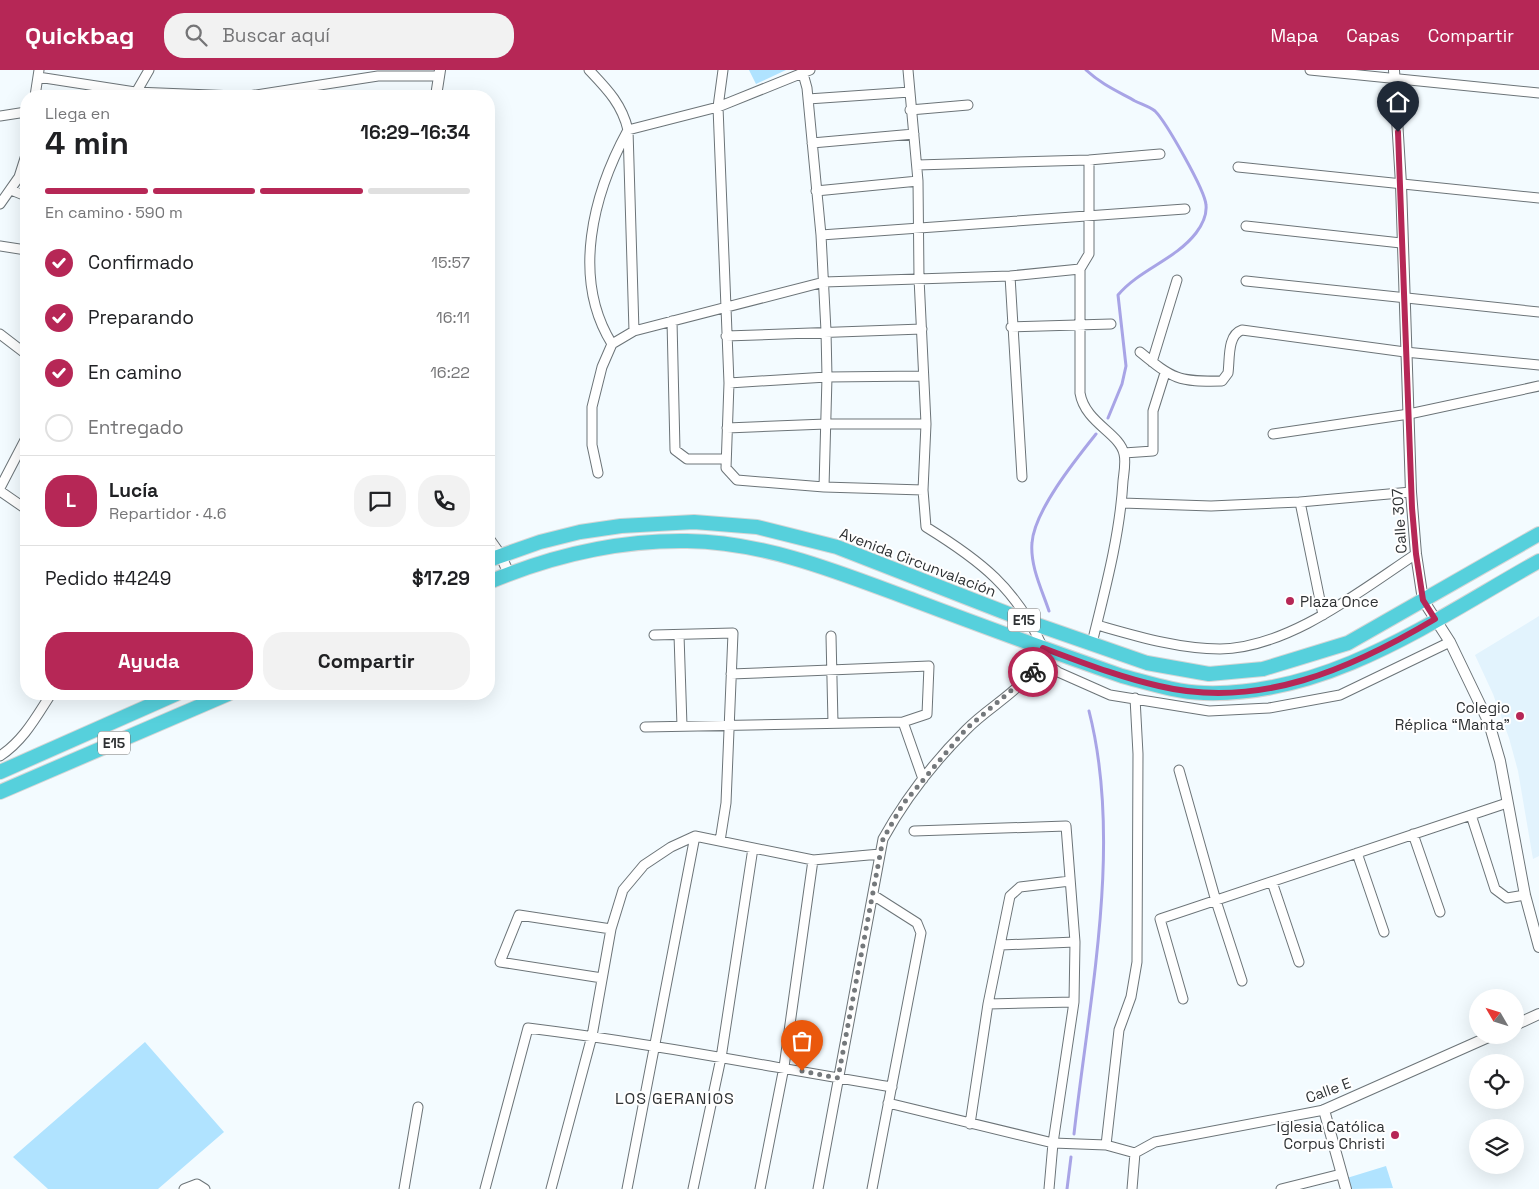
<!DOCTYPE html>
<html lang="es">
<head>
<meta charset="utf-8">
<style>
	body { margin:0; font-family:"Space Grotesk",sans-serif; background:#f2f2f2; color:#202124; height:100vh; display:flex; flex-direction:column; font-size:19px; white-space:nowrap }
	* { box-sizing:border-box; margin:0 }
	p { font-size:16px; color:#757577 }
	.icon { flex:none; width:28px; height:28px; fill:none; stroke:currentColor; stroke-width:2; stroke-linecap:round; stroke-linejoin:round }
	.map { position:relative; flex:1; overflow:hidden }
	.drawer { position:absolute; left:20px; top:20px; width:475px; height:610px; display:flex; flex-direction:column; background:#fff; border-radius:20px; box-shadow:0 5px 20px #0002 }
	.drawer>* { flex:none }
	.needle { width:32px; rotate:309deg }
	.fabs { position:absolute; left:1469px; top:919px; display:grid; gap:10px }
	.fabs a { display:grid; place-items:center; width:55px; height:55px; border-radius:50%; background:#fff; box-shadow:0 5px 20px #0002; font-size:25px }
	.pin { position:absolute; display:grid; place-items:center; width:42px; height:42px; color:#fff; margin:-51px -21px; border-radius:50% 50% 50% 0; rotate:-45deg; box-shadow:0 0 5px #0007 }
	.pin .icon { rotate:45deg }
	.courier { position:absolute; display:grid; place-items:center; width:50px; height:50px; margin:-25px; border:4px solid #b62756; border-radius:50%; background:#fff; color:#222; box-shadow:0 1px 6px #0007 }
	.summary em { font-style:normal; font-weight:600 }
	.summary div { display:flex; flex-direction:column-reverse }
	.summary { display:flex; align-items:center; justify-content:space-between; height:85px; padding:0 25px }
	h1 { font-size:32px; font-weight:600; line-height:38px }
	.bar { display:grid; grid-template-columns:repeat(4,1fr); gap:8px 5px; align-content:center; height:60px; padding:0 25px }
	.bar i { height:6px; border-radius:4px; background:#e0e0e0 }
	.bar .current { background:#b62756 }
	.bar p { grid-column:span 4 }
	.line { display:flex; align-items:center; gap:12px; padding:0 25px; border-top:1px solid #e0e0e0 }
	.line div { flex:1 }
	.round { display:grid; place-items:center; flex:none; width:52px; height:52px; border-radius:20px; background:#f2f2f2 }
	ol { padding:0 25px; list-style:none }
	li { display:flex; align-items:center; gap:15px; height:55px }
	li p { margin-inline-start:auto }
	li .icon { padding:5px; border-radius:50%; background:#b62756; color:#fff; stroke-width:4 }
	li:last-child { color:#757577 }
	li i { width:28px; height:28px; border:2px solid #e0e0e0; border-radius:50% }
	.primary-button { display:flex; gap:10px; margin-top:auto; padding:10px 25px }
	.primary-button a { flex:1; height:58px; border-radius:20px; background:#b62756; color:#fff; font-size:20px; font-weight:600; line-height:58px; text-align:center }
	.primary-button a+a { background:#f2f2f2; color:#202124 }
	header { display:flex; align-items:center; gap:30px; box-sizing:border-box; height:70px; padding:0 25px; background:#b62756; color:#fff }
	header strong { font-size:24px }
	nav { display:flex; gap:28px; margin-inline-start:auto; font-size:18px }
	.search { width:350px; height:45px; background:#f2f2f2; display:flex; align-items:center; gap:12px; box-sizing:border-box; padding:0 18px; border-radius:20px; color:#757577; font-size:19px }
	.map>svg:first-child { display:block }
	.built { fill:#e2f3fd }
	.green { fill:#b0e3ff }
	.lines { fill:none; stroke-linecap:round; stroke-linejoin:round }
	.stream { stroke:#a8a4e6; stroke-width:3 }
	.minor-casing { stroke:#6c7478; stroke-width:11 }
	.tertiary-casing { stroke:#6c7478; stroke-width:12 }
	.trunk-casing { stroke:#d5d6d6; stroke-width:16 }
	.minor { stroke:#fff; stroke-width:9 }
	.tertiary { stroke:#fff; stroke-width:10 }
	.trunk { stroke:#56d0dc; stroke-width:14 }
	.done { stroke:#74787b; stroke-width:5; stroke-dasharray:0 9 }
	.route { stroke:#b62756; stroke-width:6 }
	.poi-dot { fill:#b62756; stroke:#fff; stroke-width:2 }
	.labels { text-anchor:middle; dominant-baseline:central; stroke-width:4; stroke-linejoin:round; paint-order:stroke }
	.shield { fill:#fff; stroke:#6d7071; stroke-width:1 }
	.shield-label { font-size:14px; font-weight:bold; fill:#2f3234 }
	.street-label { font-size:15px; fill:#2f3234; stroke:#fff }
	.poi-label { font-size:15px; fill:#2f3234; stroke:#fff; text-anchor:end }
	.neighbourhood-label { font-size:16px; letter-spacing:1px; fill:#2f3234; stroke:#fff }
</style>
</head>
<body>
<header>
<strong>Quickbag</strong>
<div class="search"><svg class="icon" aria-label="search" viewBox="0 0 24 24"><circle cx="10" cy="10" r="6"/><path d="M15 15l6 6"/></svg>Buscar aquí</div>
<nav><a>Mapa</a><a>Capas</a><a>Compartir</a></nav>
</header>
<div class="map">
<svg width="1539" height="1119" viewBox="0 0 1539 1119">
	<rect width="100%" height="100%" fill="#f3fbff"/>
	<path class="built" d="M 1539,546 L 1539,786 L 1533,789 L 1518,701 L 1509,668 L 1493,624 L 1475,585 Z"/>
	<path class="green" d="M 749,0 L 786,0 L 756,14 Z
		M 145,972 L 224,1062 L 158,1119 L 48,1119 L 13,1087 Z
		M 1386,1096 L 1393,1118 L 1350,1119 L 1347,1108 Z"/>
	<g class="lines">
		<path class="stream" d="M 1086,0 C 1101,14 1117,21 1135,31 C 1141,34 1150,37 1155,41 C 1166,52 1205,120 1206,135 C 1207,145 1202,155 1196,163 C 1175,190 1140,199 1118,225 L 1126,296 L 1122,314 L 1108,348
			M 1049,541 C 1042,520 1030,496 1032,473 C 1034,441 1076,389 1096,364
			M 1074,1064 C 1089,929 1123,774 1089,641
			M 1067,1119 L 1071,1087"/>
		<g class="minor-casing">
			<path id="minor" d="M 589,0 C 607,19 622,34 628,60 C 593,124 571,208 612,274
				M 723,0 L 718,37 L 729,313 L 726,398 L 737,410 L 824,417 L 923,420
				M 802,0 L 807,18 L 821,165 L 826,261 L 827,307 L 824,417
				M 1310,0 L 1539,23
				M 38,7 L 135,22 L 236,26
				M 35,26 L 39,0
				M 134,26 L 149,0
				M 249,26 L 378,6 L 439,6
				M 808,29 L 910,22
				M 910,40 L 968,35
				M 0,46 L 26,42
				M 812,73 L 914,64
				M 1089,90 L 1089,184 L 1080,199 L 1080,323 C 1085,353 1120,363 1124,384 C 1126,392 1124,402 1123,411 C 1120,465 1105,520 1092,573
				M 917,95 L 1089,90 L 1160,84
				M 1238,97 L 1539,128
				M 11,120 L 26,126
				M 816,121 L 918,111
				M 0,134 L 19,107 L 26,85
				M 1246,156 L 1401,173
				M 821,165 L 1185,139
				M 0,176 L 26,180
				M 1010,206 L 1022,407
				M 1246,211 L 1539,242
				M 672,251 L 675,380 L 687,389 L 726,389
				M 1011,257 L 1111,254
				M 634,261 L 628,60 L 718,37 L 810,0
				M 0,264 L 26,284
				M 726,266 L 922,259
				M 1140,282 C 1173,309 1178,312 1222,311 L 1228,303 C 1230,289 1227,265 1242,260 L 1405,282 L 1539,295
				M 1152,292 L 1177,210
				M 729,313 L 827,307 L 923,306
				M 727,358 L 826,354 L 926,354
				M 1273,364 L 1409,344 L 1539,316
				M 1124,383 L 1153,381 L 1153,341 L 1165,303
				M 598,403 L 592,375 L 592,337 L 602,297 L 612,274 L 634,261 L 824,212 L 1010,206 L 1080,199
				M 0,418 L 26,368
				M 0,421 L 26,439
				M 1122,433 L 1211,436 L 1300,432
				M 1323,545 L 1300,432 L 1411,422
				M 1097,555 C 1136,566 1178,579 1220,579 C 1289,578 1360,521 1416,484
				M 654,565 L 733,563 L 726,733 L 720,771
				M 679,565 L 682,656
				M 831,566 L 833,653
				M 1040,589 L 1058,602 L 1110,625 L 1209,641 L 1269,638 L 1340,625 L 1450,572
				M 731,604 L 929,596 L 927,644 L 903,652
				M 645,657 L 903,652 L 923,709
				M 0,686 C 24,670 36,647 51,624
				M 1179,700 L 1216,831 L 1242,911
				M 1471,745 L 1495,819 L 1507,828 L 1525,825
				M 914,761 L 1066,756 L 1075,872 L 1074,932 L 1053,1073 L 1049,1119
				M 1413,764 L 1440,842
				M 1357,783 L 1384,862
				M 1272,812 L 1299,892
				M 1001,875 L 1075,872
				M 602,908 L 500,892 L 519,845 L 611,859
				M 1183,929 L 1160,849 L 1507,733
				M 988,934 L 1074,932
				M 888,1033 L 1053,1073 L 1106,1075 L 1135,1083
				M 970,1054 L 988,934 L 1010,826 L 1020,817 L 1070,811
				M 1106,1075 L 1119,960 L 1131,927 L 1137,892 L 1138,684 L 1135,628
				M 1135,1083 L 1155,1072 L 1324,1040
				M 184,1119 L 197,1114 L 205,1119
				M 404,1119 L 418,1037
				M 485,1119 L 528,958 C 650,973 770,997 892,1017
				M 551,1119 L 592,966 L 611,859 L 623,820 L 644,795 L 671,777 L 695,766
				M 627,1119 L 695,766 L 813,790 L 880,784
				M 693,1119 L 721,988 L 753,778
				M 760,1119 L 784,997 L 813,790
				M 818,1119 L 883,769 C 905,729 934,692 966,660 C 994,631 1030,619 1043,578 C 1016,518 981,491 926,457 L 923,420 L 926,354 L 919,208 L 918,111 L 908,0
				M 872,1119 L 921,863 L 917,853 L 873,825
				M 1132,1119 L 1135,1083
				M 1281,1119 L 1341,1104"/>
		</g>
		<g class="tertiary-casing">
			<path id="tertiary" d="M 1394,0 L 1401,114 L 1411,422 L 1416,484 L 1423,530 L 1450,572 L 1489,653 L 1500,691 L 1525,825 L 1539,877
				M 436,26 L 440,0
				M 489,469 L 501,486 L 509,504
				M 1515,955 L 1539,944
				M 1346,1119 L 1324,1040 L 1493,965"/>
		</g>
		<g class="trunk-casing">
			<path id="trunk" d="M 489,490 L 540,472 L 580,462 L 621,456 L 694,452 L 757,457 L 837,477 L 1032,553 L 1147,593 L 1209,604 L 1263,599 L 1348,573 L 1539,464
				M 489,512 C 551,486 619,470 687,471 C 767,472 843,504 916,531 C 985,557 1053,582 1122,606 C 1149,613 1176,622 1204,623 C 1329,627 1435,549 1539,491
				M 0,702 L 176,624
				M 0,722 L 228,624"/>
		</g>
		<use href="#minor" class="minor"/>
		<use href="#tertiary" class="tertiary"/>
		<use href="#trunk" class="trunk"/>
	</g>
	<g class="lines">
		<path class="done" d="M 802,1001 L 838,1008 L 883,769 L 903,734 L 966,659 L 1033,602"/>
		<path class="route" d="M 1033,602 L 1043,578 C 1081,592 1119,607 1159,616 C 1259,640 1351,599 1435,549 L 1423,530 L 1416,484 L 1412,438 L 1398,62"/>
	</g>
	<g class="poi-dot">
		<circle cx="1290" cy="531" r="5"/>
		<circle cx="1520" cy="646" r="5"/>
		<circle cx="1395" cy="1065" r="5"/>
	</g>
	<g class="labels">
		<g class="shield">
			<rect x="1008" y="538.5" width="32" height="23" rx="4"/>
			<rect x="98" y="661.5" width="32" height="23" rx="4"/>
		</g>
		<g class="shield-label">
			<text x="1024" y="550">E15</text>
			<text x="114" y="673">E15</text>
		</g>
		<g class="street-label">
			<text transform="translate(1399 451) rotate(-94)">Calle 307</text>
			<text transform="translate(918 492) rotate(21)">Avenida Circunvalación</text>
			<text transform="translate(1328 1020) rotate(-20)">Calle E</text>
		</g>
		<g class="poi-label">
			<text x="1300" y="531" text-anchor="start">Plaza Once</text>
			<text x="1510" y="637">Colegio<tspan x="1510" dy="17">Réplica “Manta”</tspan></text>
			<text x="1385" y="1056">Iglesia Católica<tspan x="1385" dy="17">Corpus Christi</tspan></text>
		</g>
		<g class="neighbourhood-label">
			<text x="675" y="1028">LOS GERANIOS</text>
		</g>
	</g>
</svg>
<div class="fabs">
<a><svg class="needle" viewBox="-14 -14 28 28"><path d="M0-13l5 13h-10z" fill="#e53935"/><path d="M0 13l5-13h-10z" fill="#757577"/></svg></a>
<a><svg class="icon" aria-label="locate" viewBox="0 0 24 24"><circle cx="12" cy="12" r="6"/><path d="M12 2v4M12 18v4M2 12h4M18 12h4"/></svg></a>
<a><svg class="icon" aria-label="layers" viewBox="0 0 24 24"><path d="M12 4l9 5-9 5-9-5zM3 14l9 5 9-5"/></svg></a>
</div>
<div class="pin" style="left:802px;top:1001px;background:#ea580c"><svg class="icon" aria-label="bag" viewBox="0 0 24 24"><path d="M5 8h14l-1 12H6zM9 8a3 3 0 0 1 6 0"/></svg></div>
<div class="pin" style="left:1398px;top:62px;background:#1f2937"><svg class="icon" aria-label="home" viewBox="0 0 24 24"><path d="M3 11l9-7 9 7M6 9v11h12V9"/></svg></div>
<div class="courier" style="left:1033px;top:602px"><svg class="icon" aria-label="bike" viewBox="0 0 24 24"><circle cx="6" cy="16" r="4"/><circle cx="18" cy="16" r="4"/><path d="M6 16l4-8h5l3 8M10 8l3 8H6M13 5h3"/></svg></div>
<section class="drawer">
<div class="summary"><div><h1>4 min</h1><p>Llega en</p></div><em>16:29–16:34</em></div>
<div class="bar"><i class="current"></i><i class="current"></i><i class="current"></i><i></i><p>En camino · 590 m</p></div>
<ol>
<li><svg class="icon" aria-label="check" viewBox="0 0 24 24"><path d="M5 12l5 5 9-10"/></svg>Confirmado<p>15:57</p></li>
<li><svg class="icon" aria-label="check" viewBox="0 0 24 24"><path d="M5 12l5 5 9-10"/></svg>Preparando<p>16:11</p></li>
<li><svg class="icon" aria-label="check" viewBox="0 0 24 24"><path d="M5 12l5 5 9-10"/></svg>En camino<p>16:22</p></li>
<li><i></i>Entregado</li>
</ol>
<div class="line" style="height:90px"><b class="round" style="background:#b62756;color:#fff">L</b><div><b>Lucía</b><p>Repartidor · 4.6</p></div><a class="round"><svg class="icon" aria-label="chat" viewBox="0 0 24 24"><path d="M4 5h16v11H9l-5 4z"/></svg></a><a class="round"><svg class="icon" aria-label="phone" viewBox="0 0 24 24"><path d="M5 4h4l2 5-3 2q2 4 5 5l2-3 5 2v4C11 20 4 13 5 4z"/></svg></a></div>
<div class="line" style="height:65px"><div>Pedido #4249</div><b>$17.29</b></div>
<div class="primary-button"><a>Ayuda</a><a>Compartir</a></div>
</section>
</div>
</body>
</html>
